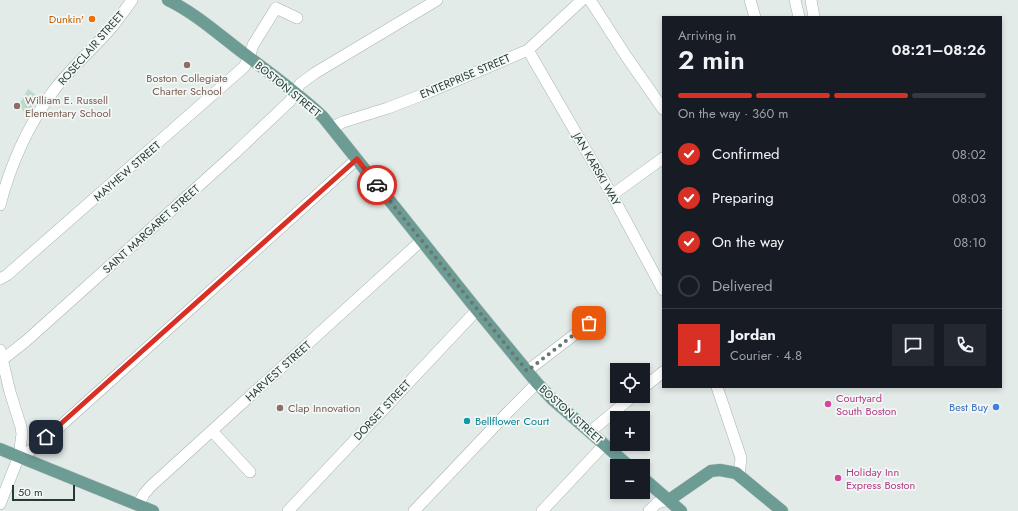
<!DOCTYPE html>
<html lang="en">
<head>
<meta charset="utf-8">
<style>
	body { margin:0; font-family:Jost,sans-serif; background:#242831; color:#f1f3f6; height:100vh; display:flex; flex-direction:column; font-size:15px; white-space:nowrap }
	* { box-sizing:border-box; margin:0 }
	p { font-size:13px; color:#9ea1a6 }
	.icon { flex:none; width:22px; height:22px; fill:none; stroke:currentColor; stroke-width:2; stroke-linecap:round; stroke-linejoin:round }
	.map { position:relative; flex:1; overflow:hidden }
	.drawer { position:absolute; left:662px; top:16px; width:340px; height:372px; display:flex; flex-direction:column; background:#171b24; border-radius:0px; box-shadow:0 2px 6px #0003 }
	.drawer>* { flex:none }
	.tools { position:absolute; left:610px; top:363px; display:grid; gap:8px }
	.tools a { display:grid; place-items:center; width:40px; height:40px; border-radius:0px; background:#171b24; box-shadow:0 2px 6px #0003; font-size:20px }
	.scale { position:absolute; left:12px; bottom:10px; width:63px; box-sizing:border-box; padding-left:4px; border:2px solid #243b37; border-top:0; font-size:11px; line-height:14px; white-space:nowrap; color:#243b37; -webkit-text-stroke:3px #f3f8f6; paint-order:stroke }
	.pin { position:absolute; display:grid; place-items:center; width:34px; height:34px; color:#fff; margin:-17px; border-radius:8px; box-shadow:0 2px 6px #0006 }
	.courier { position:absolute; display:grid; place-items:center; width:40px; height:40px; margin:-20px; border:3px solid #d93025; border-radius:50%; background:#fff; color:#222; box-shadow:0 1px 5px #0007 }
	.summary em { font-style:normal; font-weight:600 }
	.summary div { display:flex; flex-direction:column-reverse }
	.summary { display:flex; align-items:center; justify-content:space-between; height:68px; padding:0 16px }
	h1 { font-size:26px; font-weight:600; line-height:30px }
	.bar { display:grid; grid-template-columns:repeat(4,1fr); gap:6px 4px; align-content:center; height:48px; padding:0 16px }
	.bar i { height:5px; border-radius:3px; background:#363941 }
	.bar .selected { background:#d93025 }
	.bar p { grid-column:span 4 }
	.line { display:flex; align-items:center; gap:10px; padding:0 16px; border-top:1px solid #363941 }
	.line div { flex:1 }
	.round { display:grid; place-items:center; flex:none; width:42px; height:42px; border-radius:0px; background:#242831 }
	ol { padding:0 16px; list-style:none }
	li { display:flex; align-items:center; gap:12px; height:44px }
	li p { margin-inline-start:auto }
	li .icon { padding:4px; border-radius:50%; background:#d93025; color:#fff; stroke-width:4 }
	li:last-child { color:#9ea1a6 }
	li i { width:22px; height:22px; border:2px solid #363941; border-radius:50% }
	.map>svg:first-child { display:block }
	.park { fill:url(#park-tufts) }
	.lines { fill:none; stroke-linecap:round; stroke-linejoin:round }
	.minor-casing { stroke:#a6b3af; stroke-width:12 }
	.major-casing { stroke:#c2c8c7; stroke-width:13 }
	.minor { stroke:#fff; stroke-width:11 }
	.major { stroke:#6c9c94; stroke-width:12 }
	.done { stroke:#677975; stroke-width:4; stroke-dasharray:0 7.2 }
	.route { stroke:#d93025; stroke-width:5 }
	.food-dot { fill:#e8710a; stroke:#f3f8f6; stroke-width:1.5 }
	.education-dot { fill:#8d6e63; stroke:#f3f8f6; stroke-width:1.5 }
	.hotel-dot { fill:#d1479c; stroke:#f3f8f6; stroke-width:1.5 }
	.shop-dot { fill:#3f7fe0; stroke:#f3f8f6; stroke-width:1.5 }
	.culture-dot { fill:#0f9aa8; stroke:#f3f8f6; stroke-width:1.5 }
	.labels { text-anchor:middle; dominant-baseline:central; stroke-width:3.5; stroke-linejoin:round; paint-order:stroke }
	.food-label { font-size:11px; fill:#c56008; stroke:#f3f8f6; text-anchor:end }
	.street-label { font-size:11px; fill:#243b37; stroke:#f3f8f6 }
	.education-label { font-size:11px; fill:#785e54; stroke:#f3f8f6; text-anchor:start }
	.hotel-label { font-size:11px; fill:#b23c85; stroke:#f3f8f6; text-anchor:start }
	.shop-label { font-size:11px; fill:#366cbe; stroke:#f3f8f6; text-anchor:end }
	.culture-label { font-size:11px; fill:#0d838f; stroke:#f3f8f6; text-anchor:start }
</style>
</head>
<body>
<div class="map">
<svg width="1018" height="511" viewBox="0 0 1018 511">
	<defs>
		<pattern id="park-tufts" width="24" height="20" patternUnits="userSpaceOnUse"><rect width="24" height="20" fill="#bedac8"/><path d="M3 7l-1-3M5 7V3M7 7l1-3M15 17l-1-3M17 17v-4M19 17l1-3" fill="none" stroke="#a3bcac"/></pattern>
	</defs>
	<rect width="100%" height="100%" fill="#e3ebe8"/>
	<path class="park" d="M 28,89 L 40,98 L 29,114 L 23,111 L 20,103 Z"/>
	<g class="lines">
		<g class="minor-casing">
			<path id="minor" d="M 590,0 L 626,56 L 663,109
				M 750,0 L 755,17
				M 795,0 L 799,17
				M 811,0 L 814,17
				M 528,50 L 612,195 L 663,290
				M 333,127 L 343,122 L 388,108 L 427,93 L 528,50 L 582,0
				M 612,195 L 663,158
				M 0,205 C 11,163 28,125 54,90 C 72,67 93,49 112,27 C 119,18 126,9 132,0
				M 0,279 L 7,275 L 244,67 L 249,58 L 253,45 L 276,8 L 297,18
				M 0,350 L 10,392 L 21,427 L 22,434 L 19,456 L 0,504
				M 2,360 L 26,341 L 123,254 L 235,153 L 290,101 L 300,84 L 315,73 L 437,0
				M 527,371 L 600,315
				M 717,387 L 739,452 L 741,458 L 739,475
				M 643,388 L 663,372
				M 212,431 L 250,472
				M 590,432 L 633,396
				M 19,456 C 34,452 55,431 67,420 L 357,159
				M 138,505 L 144,494 L 151,486 L 422,240
				M 288,511 L 477,310
				M 414,511 L 510,410 L 537,383
				M 542,511 L 605,444
				M 649,511 L 657,503 L 669,500"/>
		</g>
		<g class="major-casing">
			<path id="major" d="M 168,0 C 193,12 216,32 238,49 C 267,71 297,92 323,117 L 477,310 L 537,383 L 552,399 L 629,466
				M 0,449 L 153,511
				M 643,478 L 681,511
				M 669,500 L 711,471 L 720,470 L 736,473 L 782,511"/>
		</g>
		<use href="#minor" class="minor"/>
		<use href="#major" class="major"/>
	</g>
	<g class="lines">
		<path class="done" d="M 377,185 L 527,371 L 589,323"/>
		<path class="route" d="M 46,437 L 357,159 L 377,185"/>
	</g>
	<circle class="food-dot" cx="92" cy="19" r="4"/>
	<g class="education-dot">
		<circle cx="187" cy="65" r="4"/>
		<circle cx="17" cy="106" r="4"/>
		<circle cx="280" cy="408" r="4"/>
	</g>
	<g class="hotel-dot">
		<circle cx="828" cy="404" r="4"/>
		<circle cx="838" cy="478" r="4"/>
	</g>
	<circle class="shop-dot" cx="996" cy="407" r="4"/>
	<circle class="culture-dot" cx="467" cy="421" r="4"/>
	<g class="labels">
		<g class="food-label">
			<text x="84" y="19">Dunkin'</text>
		</g>
		<g class="street-label">
			<text transform="translate(91 48) rotate(-49)">ROSECLAIR STREET</text>
			<text transform="translate(465 76) rotate(-23)">ENTERPRISE STREET</text>
			<text transform="translate(288 89) rotate(39)">BOSTON STREET</text>
			<text transform="translate(597 169) rotate(60)">JAN KARSKI WAY</text>
			<text transform="translate(127 171) rotate(-41)">MAYHEW STREET</text>
			<text transform="translate(151 229) rotate(-42)">SAINT MARGARET STREET</text>
			<text transform="translate(278 371) rotate(-42)">HARVEST STREET</text>
			<text transform="translate(382 410) rotate(-47)">DORSET STREET</text>
			<text transform="translate(571 414) rotate(42)">BOSTON STREET</text>
		</g>
		<g class="education-label">
			<text x="187" y="78" text-anchor="middle">Boston Collegiate<tspan x="187" dy="13">Charter School</tspan></text>
			<text x="25" y="100">William E. Russell<tspan x="25" dy="13">Elementary School</tspan></text>
			<text x="288" y="408">Clap Innovation</text>
		</g>
		<g class="hotel-label">
			<text x="836" y="398">Courtyard<tspan x="836" dy="13">South Boston</tspan></text>
			<text x="846" y="472">Holiday Inn<tspan x="846" dy="13">Express Boston</tspan></text>
		</g>
		<g class="shop-label">
			<text x="988" y="407">Best Buy</text>
		</g>
		<g class="culture-label">
			<text x="475" y="421">Bellflower Court</text>
		</g>
	</g>
</svg>
<div class="tools">
<a><svg class="icon" aria-label="locate" viewBox="0 0 24 24"><circle cx="12" cy="12" r="6"/><path d="M12 2v4M12 18v4M2 12h4M18 12h4"/></svg></a>
<a>+</a>
<a>−</a>
</div>
<div class="scale">50 m</div>
<div class="pin" style="left:589px;top:323px;background:#ea580c"><svg class="icon" aria-label="bag" viewBox="0 0 24 24"><path d="M5 8h14l-1 12H6zM9 8a3 3 0 0 1 6 0"/></svg></div>
<div class="pin" style="left:46px;top:437px;background:#1f2937"><svg class="icon" aria-label="home" viewBox="0 0 24 24"><path d="M3 11l9-7 9 7M6 9v11h12V9"/></svg></div>
<div class="courier" style="left:377px;top:185px"><svg class="icon" aria-label="car" viewBox="0 0 24 24"><path d="M5 17H2v-5l4-1 3-4h7l3 4 3 1v5h-3M9 17h6M6 11h13"/><circle cx="7" cy="17" r="2"/><circle cx="17" cy="17" r="2"/></svg></div>
<section class="drawer">
<div class="summary"><div><h1>2 min</h1><p>Arriving in</p></div><em>08:21–08:26</em></div>
<div class="bar"><i class="selected"></i><i class="selected"></i><i class="selected"></i><i></i><p>On the way · 360 m</p></div>
<ol>
<li><svg class="icon" aria-label="check" viewBox="0 0 24 24"><path d="M5 12l5 5 9-10"/></svg>Confirmed<p>08:02</p></li>
<li><svg class="icon" aria-label="check" viewBox="0 0 24 24"><path d="M5 12l5 5 9-10"/></svg>Preparing<p>08:03</p></li>
<li><svg class="icon" aria-label="check" viewBox="0 0 24 24"><path d="M5 12l5 5 9-10"/></svg>On the way<p>08:10</p></li>
<li><i></i>Delivered</li>
</ol>
<div class="line" style="height:72px"><b class="round" style="background:#d93025;color:#fff">J</b><div><b>Jordan</b><p>Courier · 4.8</p></div><a class="round"><svg class="icon" aria-label="chat" viewBox="0 0 24 24"><path d="M4 5h16v11H9l-5 4z"/></svg></a><a class="round"><svg class="icon" aria-label="phone" viewBox="0 0 24 24"><path d="M5 4h4l2 5-3 2q2 4 5 5l2-3 5 2v4C11 20 4 13 5 4z"/></svg></a></div>
</section>
</div>
</body>
</html>
